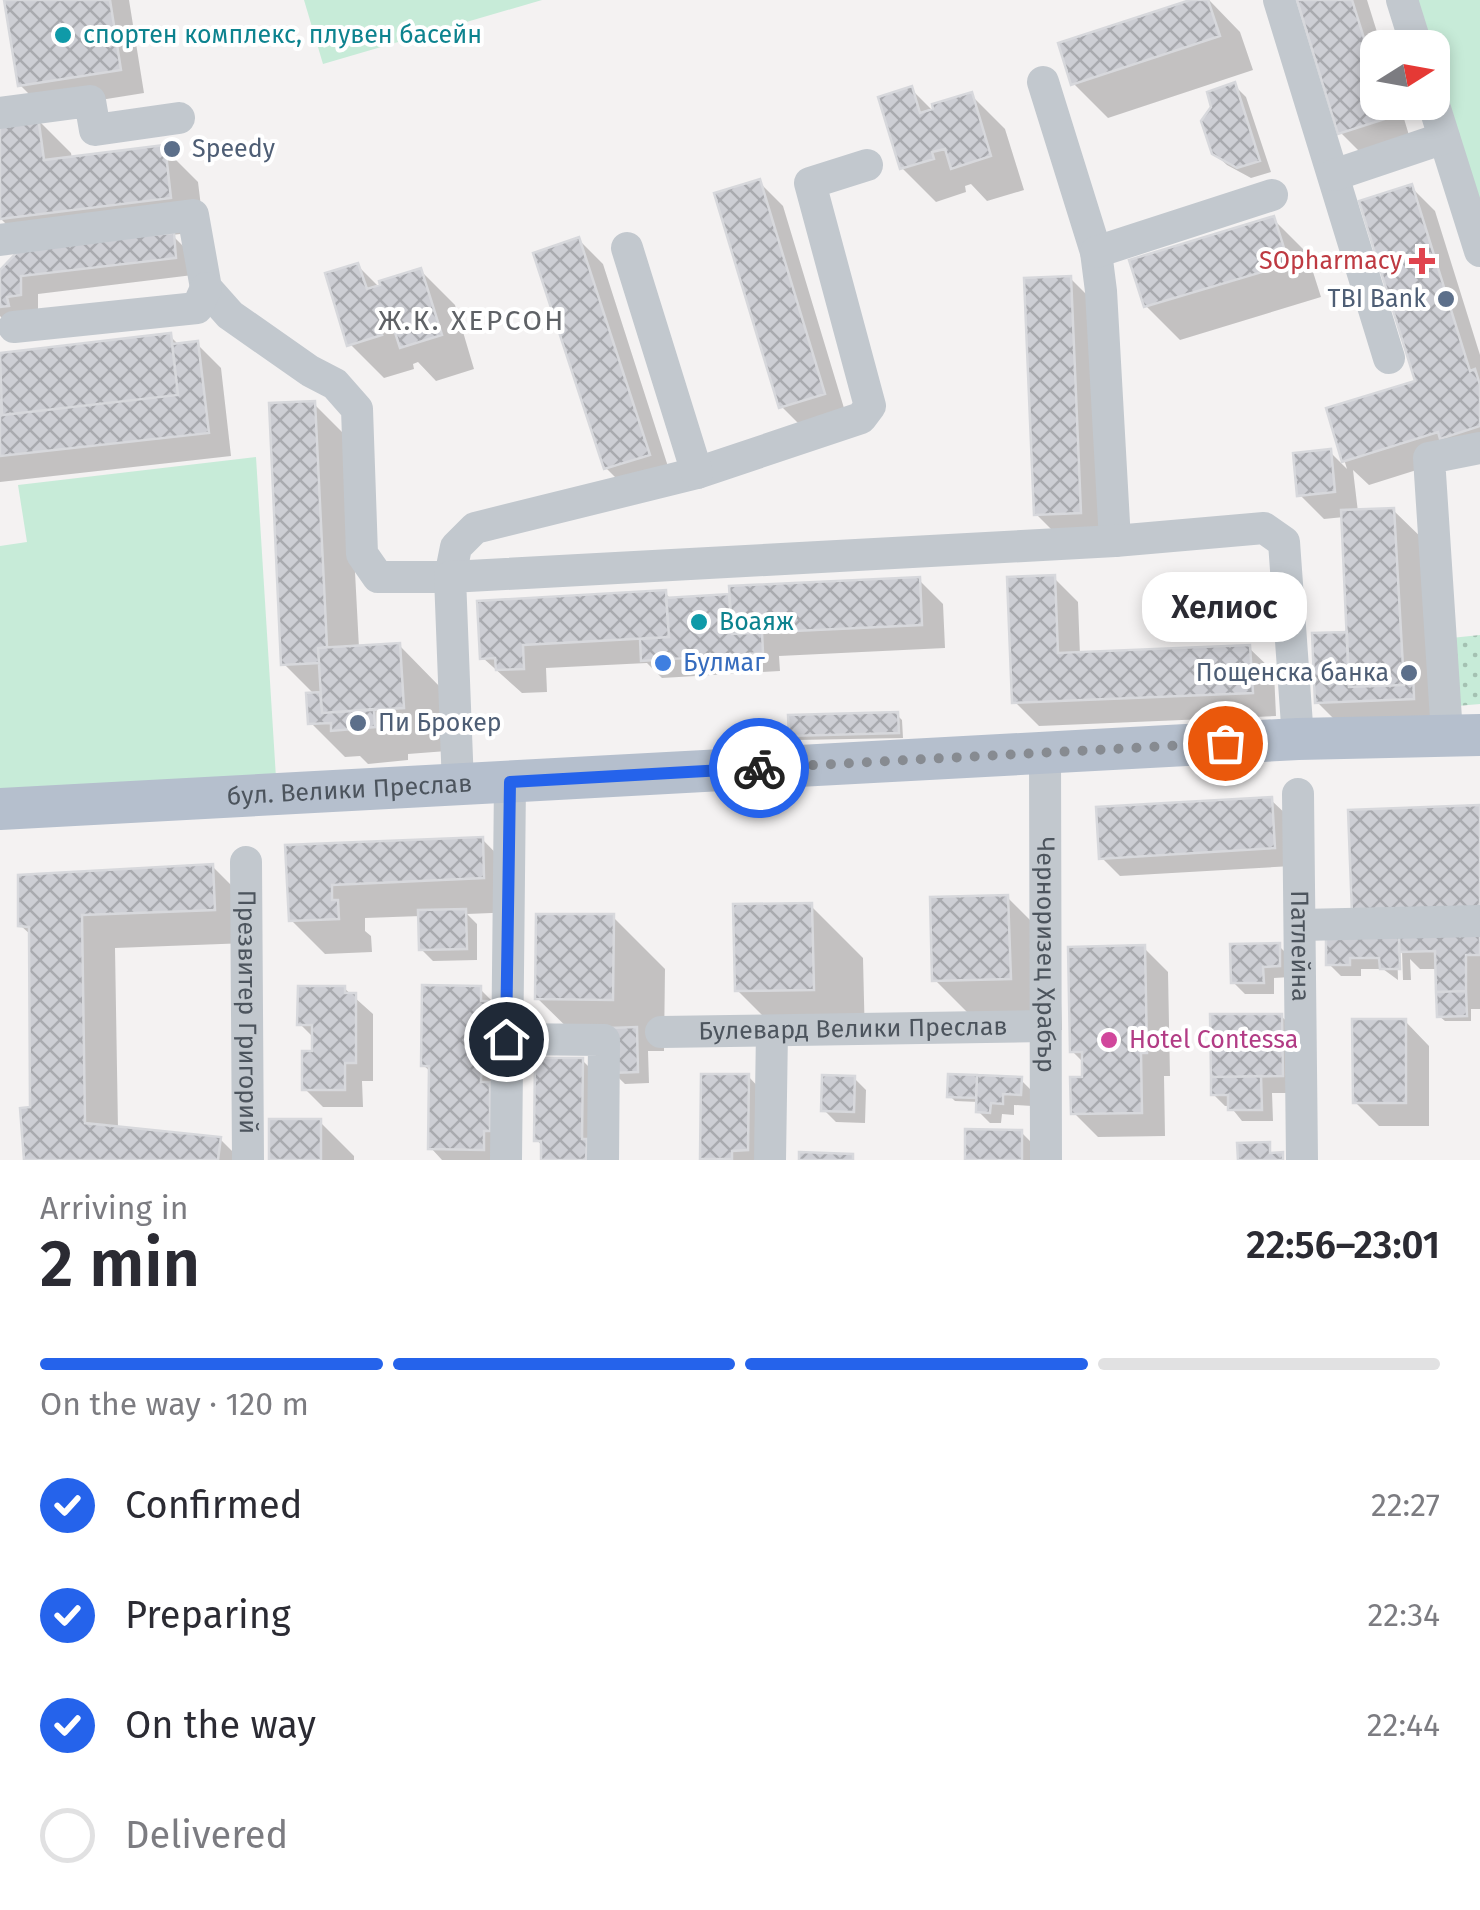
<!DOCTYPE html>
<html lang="en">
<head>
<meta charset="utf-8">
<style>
	body { margin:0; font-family:"Fira Sans",sans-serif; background:#f2f2f3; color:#2b2b33; height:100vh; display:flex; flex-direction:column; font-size:38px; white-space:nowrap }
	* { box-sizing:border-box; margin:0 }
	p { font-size:32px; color:#7c7c81 }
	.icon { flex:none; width:55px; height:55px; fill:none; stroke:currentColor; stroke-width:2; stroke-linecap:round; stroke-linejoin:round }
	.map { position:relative; height:1160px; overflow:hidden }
	.details { display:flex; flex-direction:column; background:#fff; flex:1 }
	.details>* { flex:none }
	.needle { width:65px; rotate:79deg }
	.tools { position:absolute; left:1360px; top:30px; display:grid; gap:20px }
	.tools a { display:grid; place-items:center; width:90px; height:90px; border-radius:20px; background:#fff; box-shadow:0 5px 15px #0003; font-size:50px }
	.pin { position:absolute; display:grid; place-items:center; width:85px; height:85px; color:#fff; margin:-42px; border:5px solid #fff; border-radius:50%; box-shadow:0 2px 10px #0007 }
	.courier { position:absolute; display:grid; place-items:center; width:100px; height:100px; margin:-50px; border:8px solid #2563eb; border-radius:50%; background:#fff; color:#222; box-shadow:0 2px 12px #0007 }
	.bubble { position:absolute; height:70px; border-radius:30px; background:#fff; box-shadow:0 5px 15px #0003; font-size:32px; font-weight:600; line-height:70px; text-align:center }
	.summary em { font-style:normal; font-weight:600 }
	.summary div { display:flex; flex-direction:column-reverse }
	.summary { display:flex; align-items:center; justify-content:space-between; height:170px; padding:0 40px }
	h1 { font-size:65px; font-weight:600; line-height:75px }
	.bar { display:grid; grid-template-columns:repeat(4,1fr); gap:15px 10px; align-content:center; height:120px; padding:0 40px }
	.bar i { height:12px; border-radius:8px; background:#e1e1e2 }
	.bar .active { background:#2563eb }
	.bar p { grid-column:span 4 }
	ol { padding:0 40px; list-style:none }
	li { display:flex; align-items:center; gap:30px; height:110px }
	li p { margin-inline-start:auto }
	li .icon { padding:10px; border-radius:50%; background:#2563eb; color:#fff; stroke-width:4 }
	li:last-child { color:#7c7c81 }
	li i { width:55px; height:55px; border:5px solid #e1e1e2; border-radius:50% }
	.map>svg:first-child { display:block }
	.grass { fill:url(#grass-dots) }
	.green { fill:#c7ebd8 }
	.shadow { fill:#0003 }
	.building { fill:url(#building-cross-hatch); stroke:#d7d8dc; stroke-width:2.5 }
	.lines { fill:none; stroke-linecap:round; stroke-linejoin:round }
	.minor { stroke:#c2c8ce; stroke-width:32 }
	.major { stroke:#b5bfcd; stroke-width:42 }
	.done { stroke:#878b91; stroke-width:10; stroke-dasharray:0 18 }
	.route { stroke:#2563eb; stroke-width:12 }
	.culture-dot { fill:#0f9aa8; stroke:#fff; stroke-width:4 }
	.service-dot { fill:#5c6f8a; stroke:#fff; stroke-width:4 }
	.health-dot { fill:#e0444e; stroke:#fff; stroke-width:4 }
	.shop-dot { fill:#3f7fe0; stroke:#fff; stroke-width:4 }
	.hotel-dot { fill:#d1479c; stroke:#fff; stroke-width:4 }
	.labels { text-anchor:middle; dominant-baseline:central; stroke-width:8; stroke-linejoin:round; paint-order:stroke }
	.culture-label { font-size:25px; fill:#0d838f; stroke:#fff; text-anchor:start }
	.service-label { font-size:25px; fill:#4e5e75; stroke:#fff; text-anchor:start }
	.health-label { font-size:25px; fill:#be3a42; stroke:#fff; text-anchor:end }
	.shop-label { font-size:25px; fill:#366cbe; stroke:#fff; text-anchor:start }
	.street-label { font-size:25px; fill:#4c545d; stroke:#fff }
	.hotel-label { font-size:25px; fill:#b23c85; stroke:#fff; text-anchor:start }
	.neighbourhood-label { font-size:28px; letter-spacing:2.5px; fill:#5f6266; stroke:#fff }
</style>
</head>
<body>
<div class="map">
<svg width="1480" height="1160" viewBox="0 0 1480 1160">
	<defs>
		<pattern id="grass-dots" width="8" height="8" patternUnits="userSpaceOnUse" patternTransform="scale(2.5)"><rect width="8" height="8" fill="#c7ebd8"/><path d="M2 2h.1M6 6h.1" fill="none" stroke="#a4c1b2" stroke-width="1.8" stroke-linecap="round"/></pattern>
		<pattern id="building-cross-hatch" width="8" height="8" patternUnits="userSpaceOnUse" patternTransform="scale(2.5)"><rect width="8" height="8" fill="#cdced4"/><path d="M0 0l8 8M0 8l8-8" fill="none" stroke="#a9aaaf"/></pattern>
	</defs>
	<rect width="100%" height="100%" fill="#f4f2f2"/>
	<path class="grass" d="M 1480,635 L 1480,704 L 1457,706 L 1451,638 Z"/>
	<path class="green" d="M 304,0 L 542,0 L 323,64 Z
		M 1414,0 L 1480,0 L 1480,205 L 1433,61 L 1432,48 Z
		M 256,457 L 277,794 L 0,809 L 0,546 L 27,542 L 18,485 Z"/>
	<path class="shadow" d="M 7,0 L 129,0 L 144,93 L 44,109 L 20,85 Z
		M 1198,0 L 1209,0 L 1240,32 L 1253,70 L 1108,118 L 1074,84 Z
		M 1300,0 L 1367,0 L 1382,48 L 1378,48 L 1378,102 L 1399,102 L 1411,142 L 1364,156 L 1340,132 Z
		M 1234,85 L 1246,97 L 1271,172 L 1251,178 L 1227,165 L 1214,153 Z
		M 911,89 L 938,116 L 971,95 L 1005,129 L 1024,190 L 987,201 L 971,184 L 965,186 L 966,192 L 936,202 L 902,168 Z
		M 37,119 L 71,153 L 72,159 L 164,148 L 198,182 L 204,231 L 172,235 L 191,254 L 193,275 L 38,294 L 38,312 L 9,325 L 0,316 L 0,274 L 27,245 L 0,218 Z
		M 759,182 L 783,206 L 847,418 L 805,430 L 781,406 Z
		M 1411,187 L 1435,211 L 1480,355 L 1480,457 L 1461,456 L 1369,485 L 1353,470 L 1358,512 L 1393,510 L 1428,544 L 1437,722 L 1341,726 L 1317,702 L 1349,634 L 1344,517 L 1324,519 L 1300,495 L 1330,452 L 1347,469 L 1329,410 L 1418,383 Z
		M 1273,219 L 1307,253 L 1321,297 L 1180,340 L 1146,306 Z
		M 579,240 L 603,264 L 672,479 L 630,492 L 606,468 Z
		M 358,266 L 386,294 L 421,271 L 455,305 L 474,369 L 436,381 L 418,362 L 413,364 L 414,369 L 384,378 L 350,344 Z
		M 1070,278 L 1095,303 L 1104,536 L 1060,538 L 1036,514 Z
		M 170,336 L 180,346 L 197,344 L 221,368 L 231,456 L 0,482 L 0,355 Z
		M 314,404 L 348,438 L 359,648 L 399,645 L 443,690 L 447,751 L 408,754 L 408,760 L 368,764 L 360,756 L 345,757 L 311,723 L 315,695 L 284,664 Z
		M 1054,578 L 1078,602 L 1080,655 L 1249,648 L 1274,672 L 1276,716 L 1039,726 L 1015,702 Z
		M 919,580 L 943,604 L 945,648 L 779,656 L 780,671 L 662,678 L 647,663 L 546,668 L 547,692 L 522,693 L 483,658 L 665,593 L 672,600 L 728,596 L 732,601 Z
		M 897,715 L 902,720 L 903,738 L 797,740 L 792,735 Z
		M 1271,800 L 1290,818 L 1292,866 L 1120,876 L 1102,858 Z
		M 482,839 L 516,874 L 517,912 L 467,914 L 477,924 L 477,960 L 433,961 L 421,949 L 421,916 L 365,918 L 365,931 L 371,936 L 372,952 L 325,954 L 291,920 L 288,847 Z
		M 212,866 L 246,900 L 248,943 L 115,948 L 118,1129 L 220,1139 L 241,1160 L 26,1160 L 32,1109 L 32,936 L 20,925 Z
		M 1007,897 L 1059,949 L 1062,1030 L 987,1032 L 935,980 Z
		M 811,906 L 863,958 L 865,1041 L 789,1042 L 737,990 Z
		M 613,917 L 665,969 L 664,1051 L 648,1051 L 649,1083 L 625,1084 L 537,998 Z
		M 1480,934 L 1480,1009 L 1471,1009 L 1471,1021 L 1445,1021 L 1439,1016 L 1438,969 L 1420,969 L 1410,959 L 1411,980 L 1403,980 L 1402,951 L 1397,946 L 1398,980 L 1383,969 L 1361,969 L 1361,976 L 1341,976 L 1329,964 L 1328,936 Z
		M 1279,946 L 1291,958 L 1291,977 L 1274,978 L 1274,994 L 1245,994 L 1233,982 Z
		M 1144,948 L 1168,972 L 1170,1076 L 1164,1076 L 1165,1136 L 1098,1137 L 1074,1113 L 1085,1079 L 1085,1064 L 1072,1051 Z
		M 344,988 L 373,1014 L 373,1081 L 362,1081 L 363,1107 L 323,1107 L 305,1089 L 314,1053 L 314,1038 L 300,1024 Z
		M 480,989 L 504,1013 L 507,1160 L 442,1160 L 431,1148 L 432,1073 L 423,1065 Z
		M 1281,1016 L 1300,1034 L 1300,1093 L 1272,1093 L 1273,1121 L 1242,1121 L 1230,1106 L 1225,1106 L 1213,1094 Z
		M 1405,1021 L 1429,1046 L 1429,1126 L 1379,1126 L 1355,1102 Z
		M 582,1060 L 616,1094 L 617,1160 L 543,1160 L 543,1147 L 537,1140 Z
		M 748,1076 L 766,1095 L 766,1160 L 704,1160 L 703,1158 Z
		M 951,1076 L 1021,1080 L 1033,1092 L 1032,1106 L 1014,1105 L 1014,1115 L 1002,1114 L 1001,1123 L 990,1123 L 978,1111 L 979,1102 L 955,1101 L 950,1096 Z
		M 854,1078 L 866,1090 L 865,1123 L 836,1122 L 824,1110 Z
		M 320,1122 L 354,1156 L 354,1160 L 272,1160 Z
		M 1021,1132 L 1033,1144 L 1033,1160 L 968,1160 Z"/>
	<path class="building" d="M 4,0 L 110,0 L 121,70 L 18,86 Z
		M 1190,0 L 1208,0 L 1220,36 L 1071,85 L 1058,43 Z
		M 1297,0 L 1352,0 L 1378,83 L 1378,102 L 1383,102 L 1388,118 L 1338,134 Z
		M 1235,82 L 1260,161 L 1237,168 L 1212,154 L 1201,121 L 1211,107 L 1207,92 Z
		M 912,86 L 920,113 L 933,109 L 932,104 L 972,92 L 991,156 L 951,169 L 945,149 L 932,152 L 934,159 L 900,169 L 878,97 Z
		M 38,116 L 44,160 L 165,145 L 171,198 L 0,219 L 0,121 Z
		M 760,179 L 825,394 L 779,408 L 714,193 Z
		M 1412,184 L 1470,371 L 1475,369 L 1480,385 L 1480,426 L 1440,439 L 1438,432 L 1342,462 L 1326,408 L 1415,381 L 1359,201 Z
		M 1274,216 L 1289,264 L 1144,307 L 1129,260 Z
		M 174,233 L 176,258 L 21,276 L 21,295 L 7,297 L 9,306 L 0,307 L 0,270 L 24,245 Z
		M 579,237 L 650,455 L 604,469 L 533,253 Z
		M 358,263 L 367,289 L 380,285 L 379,281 L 421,268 L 442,335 L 400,348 L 393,326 L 380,330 L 382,335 L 347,346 L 325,273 Z
		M 1071,276 L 1081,513 L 1034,515 L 1024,278 Z
		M 171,333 L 178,395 L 2,415 L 0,353 Z
		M 198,341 L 209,433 L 0,456 L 0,399 L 2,415 L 178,395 L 172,344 Z
		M 315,401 L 327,647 L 318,648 L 319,663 L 281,665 L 269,403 Z
		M 1331,449 L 1335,492 L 1297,496 L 1293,453 Z
		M 1394,508 L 1404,685 L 1349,687 L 1341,510 Z
		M 1055,575 L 1058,653 L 1250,645 L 1253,693 L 1012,703 L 1007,577 Z
		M 920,577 L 922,625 L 732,634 L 729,586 Z
		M 666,590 L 669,637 L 523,645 L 524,669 L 496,670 L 495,658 L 480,659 L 477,601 Z
		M 729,594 L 732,634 L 762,632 L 763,653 L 641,661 L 640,639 L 669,637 L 666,598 Z
		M 1347,632 L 1349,687 L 1404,685 L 1403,670 L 1413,670 L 1414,699 L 1315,703 L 1312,633 Z
		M 400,643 L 404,708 L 322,713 L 318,648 Z
		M 320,692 L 322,713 L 374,709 L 375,727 L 331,731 L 331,723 L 308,724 L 306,693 Z
		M 898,712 L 899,733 L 789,736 L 788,715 Z
		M 1272,797 L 1275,848 L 1099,859 L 1096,807 Z
		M 1480,805 L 1480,909 L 1352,914 L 1348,810 Z
		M 483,837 L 484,878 L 332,885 L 332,900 L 338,900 L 339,919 L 289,921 L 285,845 Z
		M 213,864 L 215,910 L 82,915 L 85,1123 L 221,1137 L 218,1160 L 24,1160 L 20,1108 L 30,1107 L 29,927 L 18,926 L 18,875 Z
		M 1008,895 L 1011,979 L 932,981 L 930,897 Z
		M 812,903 L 814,990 L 735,991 L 733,904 Z
		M 466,909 L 467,949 L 419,950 L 418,910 Z
		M 536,914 L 614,914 L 613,1000 L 535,999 Z
		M 1480,931 L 1480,955 L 1466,955 L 1466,991 L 1436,992 L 1435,951 L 1399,952 L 1399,933 Z
		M 1399,933 L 1400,969 L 1380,969 L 1379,958 L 1350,958 L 1350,965 L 1326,965 L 1326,934 Z
		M 1280,943 L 1280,966 L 1263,967 L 1264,983 L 1231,983 L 1230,944 Z
		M 1145,945 L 1147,1053 L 1141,1053 L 1142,1113 L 1071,1114 L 1070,1077 L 1082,1077 L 1082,1052 L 1070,1052 L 1068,947 Z
		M 422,985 L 481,986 L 481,1001 L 488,1001 L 487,1052 L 482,1052 L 481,1082 L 490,1082 L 490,1131 L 484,1131 L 484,1150 L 428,1149 L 429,1066 L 421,1066 Z
		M 298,986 L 345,986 L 345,993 L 356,993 L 356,1063 L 345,1063 L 345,1090 L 302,1090 L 302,1051 L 312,1051 L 312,1025 L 297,1025 Z
		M 1466,991 L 1467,1016 L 1437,1017 L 1436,992 Z
		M 1210,1014 L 1282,1014 L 1283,1076 L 1211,1077 Z
		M 1352,1019 L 1406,1019 L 1406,1103 L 1353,1103 Z
		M 637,1027 L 638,1072 L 611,1073 L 610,1028 Z
		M 535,1058 L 583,1058 L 582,1139 L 587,1139 L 586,1160 L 541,1160 L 541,1141 L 534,1141 Z
		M 701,1074 L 749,1074 L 748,1150 L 732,1151 L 732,1159 L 700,1159 Z
		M 948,1074 L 977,1075 L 976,1098 L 947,1097 Z
		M 822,1075 L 855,1076 L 854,1112 L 821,1111 Z
		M 977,1075 L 1022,1077 L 1021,1095 L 1003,1094 L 1003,1104 L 991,1103 L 990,1113 L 976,1112 Z
		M 1261,1076 L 1262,1110 L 1228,1110 L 1228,1095 L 1211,1095 L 1211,1077 Z
		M 269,1119 L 321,1119 L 321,1160 L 269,1160 Z
		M 965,1129 L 1022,1130 L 1022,1160 L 965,1160 Z
		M 1270,1142 L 1270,1153 L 1283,1152 L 1283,1160 L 1238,1160 L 1237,1143 Z
		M 799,1152 L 853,1154 L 853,1160 L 799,1160 Z"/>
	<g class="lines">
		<g class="minor">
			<path d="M 1279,0 L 1389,358"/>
			<path d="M 1402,0 L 1417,48"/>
			<path d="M 1043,82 L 1096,252 L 1101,291 L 1115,541"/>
			<path d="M 1432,99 L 1480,251"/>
			<path d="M 0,113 L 90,101 L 95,130 L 179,118"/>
			<path d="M 1334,175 L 1444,138"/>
			<path d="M 0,240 L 193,215 L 206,288 L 230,315 L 310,371 L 335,384 L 357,409 L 362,554 L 378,577 L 450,577 L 456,547 L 475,528 L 697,473 L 861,418 L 870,406 L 810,183 L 867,165"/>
			<path d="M 627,248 L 697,473"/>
			<path d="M 1096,252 L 1272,195"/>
			<path d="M 14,327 L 197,308 L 206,288"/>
			<path d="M 1446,719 L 1429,458 L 1480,448"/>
			<path id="s1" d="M 1045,753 L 1046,1160"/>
			<path d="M 458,785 L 450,577 L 1115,541 L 1264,528 L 1284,542 L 1298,739"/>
			<path id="s2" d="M 1298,794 L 1302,1160"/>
			<path id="s3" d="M 246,862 L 248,1160"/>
			<path d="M 1301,925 L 1480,921"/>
			<path id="s4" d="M 661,1032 L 1045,1026"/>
			<path d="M 506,1039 L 604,1040 L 603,1160"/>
			<path d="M 506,1160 L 510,782"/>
			<path d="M 770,1160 L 772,1031"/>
		</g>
		<path class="major" id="s5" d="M 0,809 L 1298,739 L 1480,735"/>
	</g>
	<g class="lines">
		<path class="done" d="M 759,768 L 1225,743"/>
		<path class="route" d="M 506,1039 L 510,782 L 759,768"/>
	</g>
	<g class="culture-dot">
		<circle cx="63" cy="35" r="10"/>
		<circle cx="699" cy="622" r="10"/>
	</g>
	<g class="service-dot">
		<circle cx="172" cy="149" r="10"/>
		<circle cx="1446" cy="299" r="10"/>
		<circle cx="1409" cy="673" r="10"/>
		<circle cx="358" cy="723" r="10"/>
	</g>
	<path class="health-dot" d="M1417 246h10v10h10v10h-10v10h-10v-10h-10v-10h10z"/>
	<circle class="shop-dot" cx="663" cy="663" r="10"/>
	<circle class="hotel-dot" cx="1109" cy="1040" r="10"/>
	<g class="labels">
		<g class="culture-label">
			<text x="83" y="35">спортен комплекс, плувен басейн</text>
			<text x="719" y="622">Воаяж</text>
		</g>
		<g class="service-label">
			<text x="192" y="149">Speedy</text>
			<text x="1426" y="299" text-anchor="end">TBI Bank</text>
			<text x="1389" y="673" text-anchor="end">Пощенска банка</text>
			<text x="378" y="723">Пи Брокер</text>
		</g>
		<g class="health-label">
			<text x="1402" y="261">SOpharmacy</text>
		</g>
		<g class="shop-label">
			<text x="683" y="663">Булмаг</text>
		</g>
		<g class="street-label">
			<text stroke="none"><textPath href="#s5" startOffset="350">бул. Велики Преслав</textPath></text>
			<text stroke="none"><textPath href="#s2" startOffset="152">Патлейна</textPath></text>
			<text stroke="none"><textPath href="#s1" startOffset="202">Черноризец Храбър</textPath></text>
			<text stroke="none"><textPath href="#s3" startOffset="150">Презвитер Григорий</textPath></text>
			<text stroke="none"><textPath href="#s4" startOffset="192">Булевард Велики Преслав</textPath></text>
		</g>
		<g class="hotel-label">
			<text x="1129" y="1040">Hotel Contessa</text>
		</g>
		<g class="neighbourhood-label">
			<text x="472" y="320">Ж.К. ХЕРСОН</text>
		</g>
	</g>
</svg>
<div class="tools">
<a><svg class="needle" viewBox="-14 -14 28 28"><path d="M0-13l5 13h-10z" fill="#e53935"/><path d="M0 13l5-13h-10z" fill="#7c7c81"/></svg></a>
</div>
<div class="pin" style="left:1225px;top:743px;background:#ea580c"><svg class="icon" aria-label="bag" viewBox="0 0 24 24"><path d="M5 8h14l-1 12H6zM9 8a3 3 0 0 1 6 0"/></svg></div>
<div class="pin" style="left:506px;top:1039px;background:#1f2937"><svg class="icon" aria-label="home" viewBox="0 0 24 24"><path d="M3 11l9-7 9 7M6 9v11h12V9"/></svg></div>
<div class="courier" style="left:759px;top:768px"><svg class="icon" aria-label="bike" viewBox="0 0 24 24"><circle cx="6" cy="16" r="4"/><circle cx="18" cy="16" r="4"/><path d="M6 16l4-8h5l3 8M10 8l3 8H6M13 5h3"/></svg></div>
<div class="bubble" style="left:1142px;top:572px;width:165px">Хелиос</div>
</div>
<section class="details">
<div class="summary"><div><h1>2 min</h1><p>Arriving in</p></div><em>22:56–23:01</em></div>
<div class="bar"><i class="active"></i><i class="active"></i><i class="active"></i><i></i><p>On the way · 120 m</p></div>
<ol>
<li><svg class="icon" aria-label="check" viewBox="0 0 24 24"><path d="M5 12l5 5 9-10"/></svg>Confirmed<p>22:27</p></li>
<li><svg class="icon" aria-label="check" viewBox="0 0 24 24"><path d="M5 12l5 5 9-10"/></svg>Preparing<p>22:34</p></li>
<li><svg class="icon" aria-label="check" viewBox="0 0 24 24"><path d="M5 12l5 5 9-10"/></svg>On the way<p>22:44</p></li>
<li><i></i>Delivered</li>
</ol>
</section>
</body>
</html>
